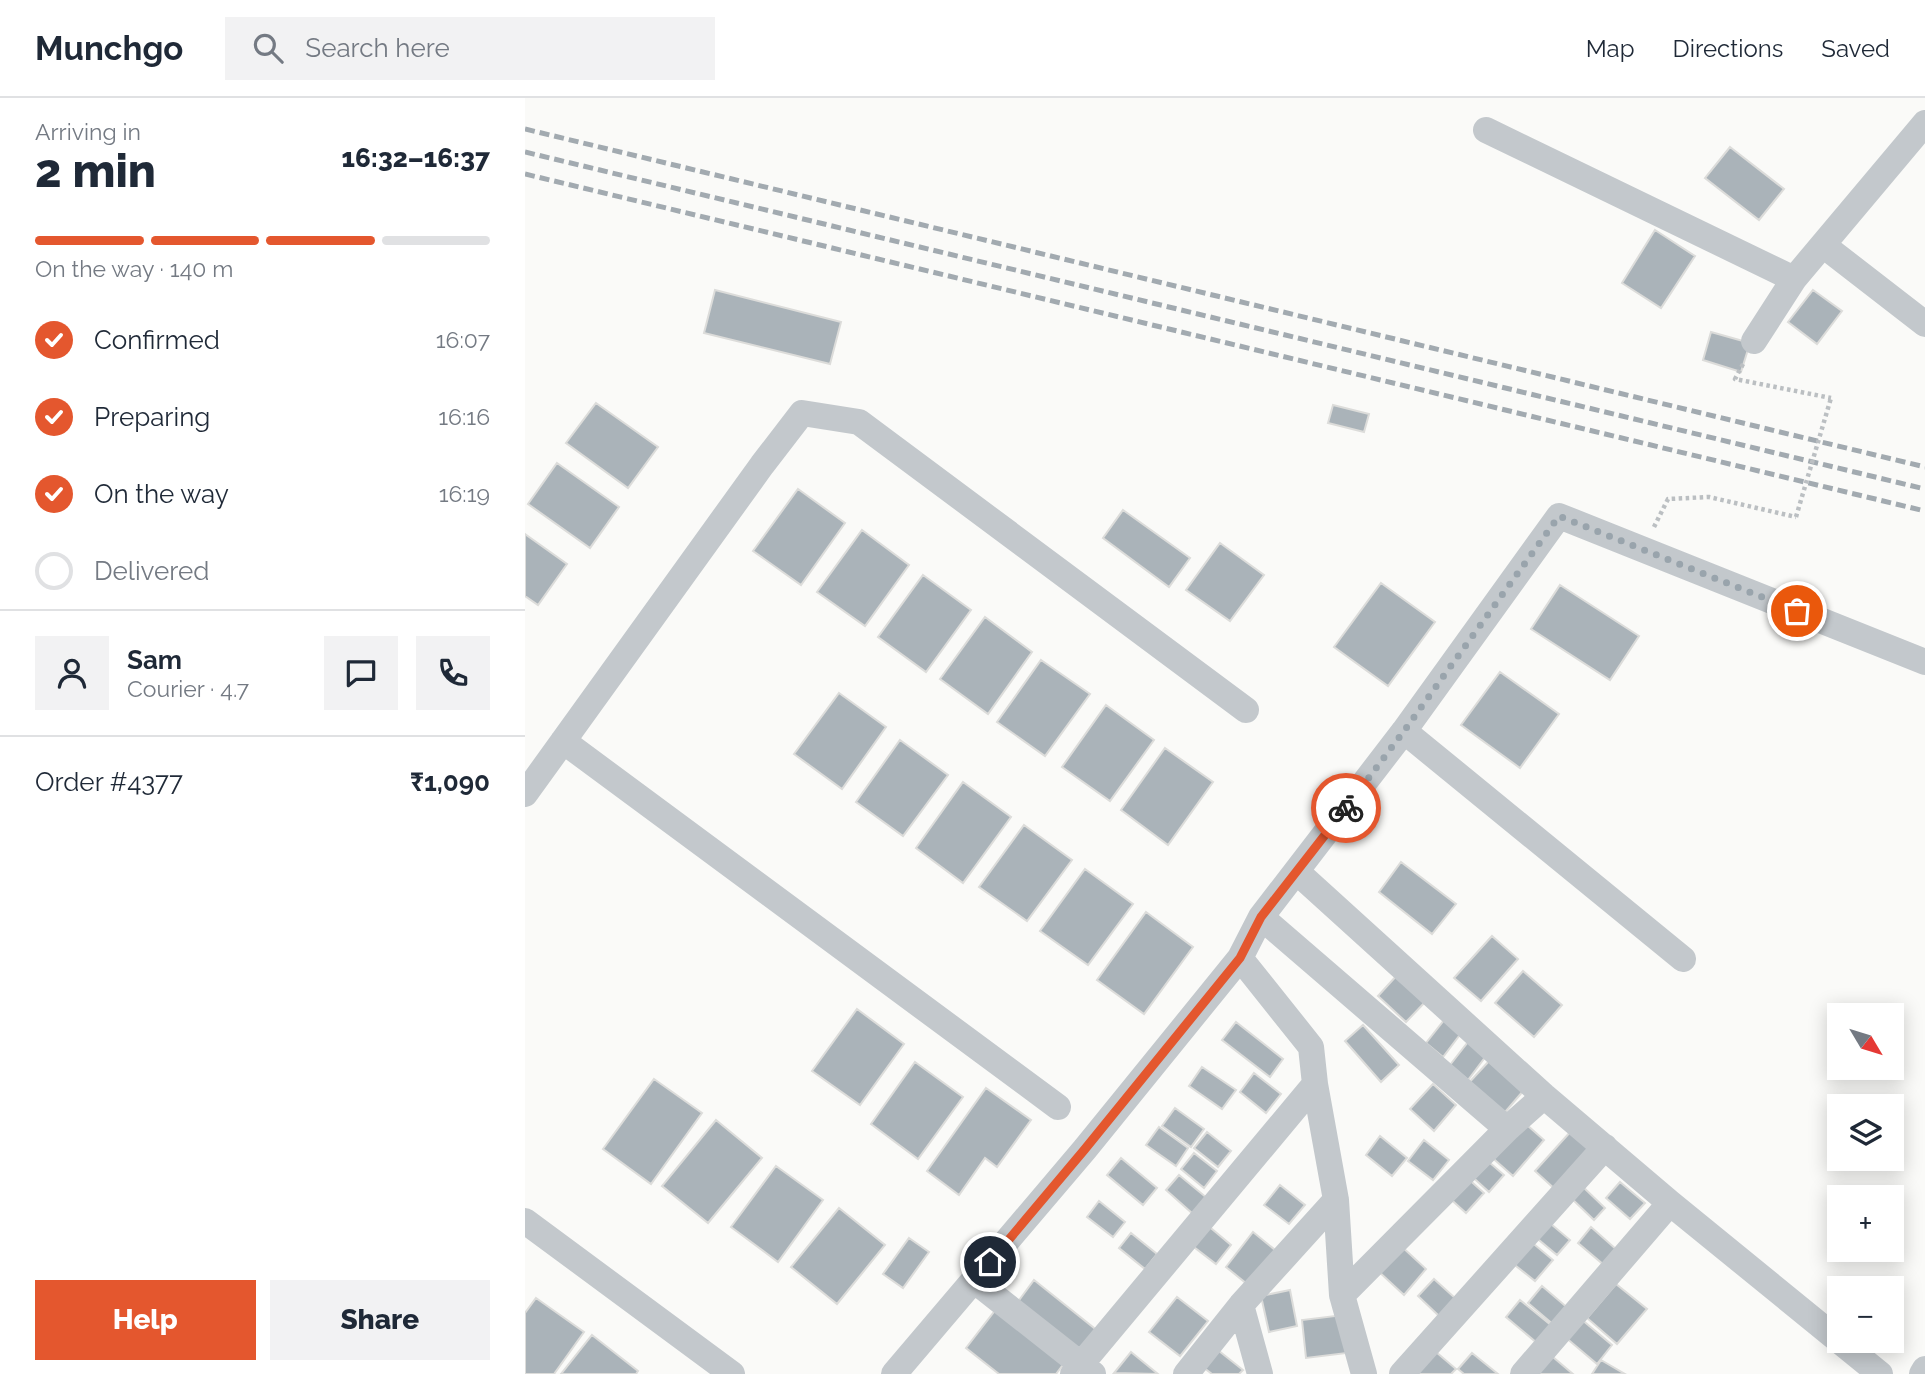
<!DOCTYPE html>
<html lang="en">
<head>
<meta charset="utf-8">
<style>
	body { margin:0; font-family:Raleway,sans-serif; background:#f2f2f3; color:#1f2937; height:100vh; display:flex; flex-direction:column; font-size:26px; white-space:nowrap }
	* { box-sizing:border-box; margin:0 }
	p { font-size:23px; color:#747a83 }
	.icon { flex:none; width:38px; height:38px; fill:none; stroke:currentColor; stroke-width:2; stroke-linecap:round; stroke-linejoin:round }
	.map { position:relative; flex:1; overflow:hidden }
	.panel { display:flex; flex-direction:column; background:#fff; width:525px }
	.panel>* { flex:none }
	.needle { width:46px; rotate:128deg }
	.fabs { position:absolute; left:1302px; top:905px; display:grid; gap:14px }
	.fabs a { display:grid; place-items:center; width:77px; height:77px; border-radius:0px; background:#fff; box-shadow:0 4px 18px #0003; font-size:35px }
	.pin { position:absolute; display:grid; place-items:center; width:60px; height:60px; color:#fff; margin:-30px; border:4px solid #fff; border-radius:50%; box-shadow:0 2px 7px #0007 }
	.courier { position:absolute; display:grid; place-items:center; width:70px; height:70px; margin:-35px; border:5px solid #e4572e; border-radius:50%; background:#fff; color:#222; box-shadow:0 2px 9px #0007 }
	.summary em { font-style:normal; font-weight:800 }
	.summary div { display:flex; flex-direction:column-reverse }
	.summary { display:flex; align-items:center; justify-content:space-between; height:119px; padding:0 35px }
	h1 { font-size:46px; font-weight:800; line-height:52px }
	.bar { display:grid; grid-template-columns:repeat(4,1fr); gap:10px 7px; align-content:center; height:84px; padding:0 35px }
	.bar i { height:9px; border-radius:5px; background:#e0e1e3 }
	.bar .selected { background:#e4572e }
	.bar p { grid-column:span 4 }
	.line { display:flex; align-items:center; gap:18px; padding:0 35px; border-top:2px solid #e0e1e3 }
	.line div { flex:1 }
	.round { display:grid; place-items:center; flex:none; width:74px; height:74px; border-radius:0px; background:#f2f2f3 }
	ol { padding:0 35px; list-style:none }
	li { display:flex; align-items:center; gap:21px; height:77px }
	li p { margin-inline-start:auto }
	li .icon { padding:7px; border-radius:50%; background:#e4572e; color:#fff; stroke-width:4 }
	li:last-child { color:#747a83 }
	li i { width:38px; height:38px; border:4px solid #e0e1e3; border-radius:50% }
	.button { display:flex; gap:14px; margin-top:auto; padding:14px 35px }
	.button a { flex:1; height:80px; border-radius:0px; background:#e4572e; color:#fff; font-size:28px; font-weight:800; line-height:80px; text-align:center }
	.button a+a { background:#f2f2f3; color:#1f2937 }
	header { display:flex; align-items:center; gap:42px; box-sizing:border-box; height:98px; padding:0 35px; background:#fff; border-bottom:2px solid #e0e1e3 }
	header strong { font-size:33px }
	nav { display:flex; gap:38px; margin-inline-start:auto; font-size:24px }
	.search { width:490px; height:63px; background:#f2f2f3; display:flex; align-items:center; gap:18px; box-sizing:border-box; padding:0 24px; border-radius:0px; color:#747a83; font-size:26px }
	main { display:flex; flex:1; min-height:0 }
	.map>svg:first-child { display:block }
	.building { fill:#aab3b9; stroke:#dcdcda; stroke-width:2 }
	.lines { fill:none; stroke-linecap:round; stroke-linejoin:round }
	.path { stroke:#bbbfc2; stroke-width:4.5; stroke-dasharray:3.5 3.5; stroke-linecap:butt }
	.minor { stroke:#c3c8cc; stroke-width:26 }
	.rail { stroke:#a2aab0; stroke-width:5; stroke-dasharray:10 5; stroke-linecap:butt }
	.path-bridge { stroke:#bbbfc2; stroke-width:4.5; stroke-dasharray:3.5 3.5; stroke-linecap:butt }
	.done { stroke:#99a4ac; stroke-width:7; stroke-dasharray:0 12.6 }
	.route { stroke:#e4572e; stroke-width:9 }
</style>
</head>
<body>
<header>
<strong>Munchgo</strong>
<div class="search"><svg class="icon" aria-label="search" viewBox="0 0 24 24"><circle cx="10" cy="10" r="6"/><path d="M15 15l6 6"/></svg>Search here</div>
<nav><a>Map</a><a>Directions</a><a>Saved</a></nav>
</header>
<main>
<section class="panel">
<div class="summary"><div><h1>2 min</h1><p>Arriving in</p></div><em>16:32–16:37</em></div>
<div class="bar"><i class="selected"></i><i class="selected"></i><i class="selected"></i><i></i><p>On the way · 140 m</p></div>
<ol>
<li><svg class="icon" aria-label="check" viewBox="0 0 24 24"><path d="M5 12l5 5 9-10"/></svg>Confirmed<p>16:07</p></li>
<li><svg class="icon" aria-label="check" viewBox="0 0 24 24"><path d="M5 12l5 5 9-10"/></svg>Preparing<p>16:16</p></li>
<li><svg class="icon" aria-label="check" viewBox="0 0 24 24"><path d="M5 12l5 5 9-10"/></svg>On the way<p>16:19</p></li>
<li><i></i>Delivered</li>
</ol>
<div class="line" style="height:126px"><a class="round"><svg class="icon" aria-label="person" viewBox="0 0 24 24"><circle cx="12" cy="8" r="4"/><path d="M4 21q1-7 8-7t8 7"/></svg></a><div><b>Sam</b><p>Courier · 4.7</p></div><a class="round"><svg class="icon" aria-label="chat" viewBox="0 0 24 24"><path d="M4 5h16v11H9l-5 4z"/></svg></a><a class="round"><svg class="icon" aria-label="phone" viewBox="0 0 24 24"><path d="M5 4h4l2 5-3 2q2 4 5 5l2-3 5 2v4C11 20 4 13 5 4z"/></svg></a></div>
<div class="line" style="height:91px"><div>Order #4377</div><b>₹1,090</b></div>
<div class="button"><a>Help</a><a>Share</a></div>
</section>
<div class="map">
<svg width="1400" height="1276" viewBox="0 0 1400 1276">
	<rect width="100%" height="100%" fill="#fafaf8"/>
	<path class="building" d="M 1205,49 L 1259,91 L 1234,122 L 1180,80 Z
		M 1130,132 L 1170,158 L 1136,210 L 1097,185 Z
		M 190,192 L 316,224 L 305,266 L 179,235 Z
		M 1288,192 L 1317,213 L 1292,246 L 1263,224 Z
		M 1186,234 L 1225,245 L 1216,274 L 1178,262 Z
		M 71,305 L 133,349 L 103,390 L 41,345 Z
		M 808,307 L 844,316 L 839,334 L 803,325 Z
		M 32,365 L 94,409 L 65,450 L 3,406 Z
		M 273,391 L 320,425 L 276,487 L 228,453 Z
		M 598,412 L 665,460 L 644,489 L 578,440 Z
		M 337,432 L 384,467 L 340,528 L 292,494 Z
		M 0,436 L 42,466 L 13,507 L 0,498 Z
		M 695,445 L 739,477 L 705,523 L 661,492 Z
		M 398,477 L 446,512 L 401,574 L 353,539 Z
		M 856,485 L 910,524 L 863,588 L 809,549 Z
		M 1035,487 L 1114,538 L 1085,582 L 1006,531 Z
		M 460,519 L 507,554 L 463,616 L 415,581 Z
		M 516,562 L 565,596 L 520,658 L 472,624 Z
		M 975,574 L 1034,616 L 995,670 L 936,627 Z
		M 314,595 L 361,629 L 317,691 L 269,656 Z
		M 581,607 L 629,642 L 585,703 L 537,669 Z
		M 375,642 L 423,677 L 378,738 L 331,704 Z
		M 640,650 L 688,684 L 643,747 L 596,712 Z
		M 438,684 L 486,719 L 438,785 L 391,750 Z
		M 499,727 L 547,762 L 502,823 L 454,789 Z
		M 876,764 L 931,806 L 907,836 L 854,794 Z
		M 560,771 L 608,806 L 563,867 L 515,833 Z
		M 621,814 L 668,849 L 619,916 L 572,882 Z
		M 967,838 L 993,861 L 956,903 L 929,880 Z
		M 998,873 L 1037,907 L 1009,939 L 970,905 Z
		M 874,875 L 903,901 L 881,924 L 853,898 Z
		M 332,911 L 379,946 L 335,1007 L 287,973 Z
		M 920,921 L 937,934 L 918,959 L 901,945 Z
		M 711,924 L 758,961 L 745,979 L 697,942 Z
		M 838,927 L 874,967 L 856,984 L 820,943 Z
		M 943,944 L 961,958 L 943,982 L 925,967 Z
		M 965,962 L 999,992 L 975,1020 L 940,989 Z
		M 390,964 L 438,999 L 393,1061 L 346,1026 Z
		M 677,969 L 711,992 L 697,1011 L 664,988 Z
		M 729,975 L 756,996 L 741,1015 L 715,994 Z
		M 129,981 L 177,1015 L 126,1086 L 78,1051 Z
		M 908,986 L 931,1007 L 909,1033 L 885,1011 Z
		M 461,990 L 506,1022 L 472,1069 L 460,1060 L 434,1097 L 402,1073 Z
		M 650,1010 L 679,1031 L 666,1049 L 637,1028 Z
		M 994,1020 L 1019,1042 L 988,1078 L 963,1056 Z
		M 191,1022 L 237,1060 L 183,1125 L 137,1088 Z
		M 634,1029 L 663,1050 L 651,1068 L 621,1047 Z
		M 1047,1032 L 1069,1053 L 1032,1093 L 1010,1073 Z
		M 682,1034 L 706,1053 L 693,1069 L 669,1050 Z
		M 855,1038 L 882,1060 L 867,1078 L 841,1057 Z
		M 899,1042 L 924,1062 L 908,1082 L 883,1063 Z
		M 669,1055 L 692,1073 L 679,1090 L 656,1071 Z
		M 957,1058 L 979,1077 L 964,1094 L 942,1074 Z
		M 596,1060 L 632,1090 L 618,1107 L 582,1077 Z
		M 251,1068 L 298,1102 L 253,1164 L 206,1129 Z
		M 654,1077 L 682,1100 L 668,1116 L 641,1092 Z
		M 939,1077 L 959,1095 L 941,1115 L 921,1097 Z
		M 1095,1084 L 1120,1105 L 1105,1121 L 1081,1100 Z
		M 755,1087 L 780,1107 L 764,1126 L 739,1107 Z
		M 1057,1088 L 1080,1110 L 1069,1122 L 1046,1100 Z
		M 574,1103 L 600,1124 L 588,1139 L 562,1119 Z
		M 314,1110 L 360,1147 L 312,1206 L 266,1169 Z
		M 1020,1121 L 1045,1142 L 1032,1157 L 1008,1137 Z
		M 681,1126 L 706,1147 L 691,1166 L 665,1146 Z
		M 1066,1129 L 1092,1152 L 1079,1167 L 1053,1145 Z
		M 728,1134 L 755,1156 L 727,1190 L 701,1169 Z
		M 606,1135 L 632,1156 L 620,1171 L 594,1150 Z
		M 384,1140 L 404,1154 L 378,1190 L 358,1176 Z
		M 1004,1142 L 1028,1162 L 1010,1183 L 986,1164 Z
		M 875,1147 L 901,1171 L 879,1197 L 852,1172 Z
		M 909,1181 L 930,1200 L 914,1218 L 893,1198 Z
		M 509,1182 L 574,1234 L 557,1256 L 492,1205 Z
		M 1091,1186 L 1122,1211 L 1092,1246 L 1062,1220 Z
		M 1017,1188 L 1044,1211 L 1030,1228 L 1003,1205 Z
		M 765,1192 L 772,1228 L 744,1234 L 736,1198 Z
		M 652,1199 L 683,1223 L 655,1258 L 624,1234 Z
		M 11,1200 L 59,1234 L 29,1276 L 0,1276 L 0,1215 Z
		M 995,1202 L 1032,1232 L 1018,1250 L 981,1219 Z
		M 472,1210 L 540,1264 L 531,1276 L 474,1276 L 441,1250 Z
		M 818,1217 L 822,1255 L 781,1260 L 777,1222 Z
		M 1056,1221 L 1087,1247 L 1072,1266 L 1040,1239 Z
		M 67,1237 L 113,1273 L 111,1276 L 36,1276 Z
		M 904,1248 L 931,1271 L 926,1276 L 895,1276 L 887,1269 Z
		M 689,1249 L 718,1272 L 714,1276 L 687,1276 L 674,1266 Z
		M 606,1254 L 633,1276 L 589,1275 Z
		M 1022,1254 L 1048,1276 L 1016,1276 L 1008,1270 Z
		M 947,1255 L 973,1276 L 939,1276 L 933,1271 Z
		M 1076,1262 L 1100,1276 L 1067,1276 Z"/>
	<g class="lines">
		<path class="path" d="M 1218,266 L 1210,281 L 1306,300
			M 1129,429 L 1143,401 L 1184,399 L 1271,419"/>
		<path class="minor" d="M 961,32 L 1269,181
			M 1298,147 L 1400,226
			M 1229,243 L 1269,181 L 1400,25
			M 879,633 L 1158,861
			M 38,643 L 533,1009
			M 0,696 L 237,367 L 277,315 L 334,324 L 721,612
			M 772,774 L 1019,998 L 1145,1105 L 1355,1276
			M 736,819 L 982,1031 L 817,1197
			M 715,860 L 786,949 L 790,986 L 811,1102 L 817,1197 L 839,1276
			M 982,1031 L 1019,998
			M 0,1123 L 207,1276
			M 450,1183 L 568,1276
			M 716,1207 L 735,1276
			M 369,1276 L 560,1051 L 715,860 L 736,819 L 879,633 L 1034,418 L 1400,564
			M 548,1276 L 790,986
			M 661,1276 L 716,1207 L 811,1102
			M 877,1276 L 1080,1049
			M 998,1276 L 1145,1105
			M 1397,1276 L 1400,1271"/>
		<path class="rail" d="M 0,31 L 1400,369
			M 0,54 L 1400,391
			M 0,76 L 1400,413"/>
		<path class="path-bridge" d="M 1271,419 L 1306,300"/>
	</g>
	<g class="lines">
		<path class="done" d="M 821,710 L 879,633 L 1034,418 L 1272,513"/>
		<path class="route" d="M 465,1164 L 560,1051 L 715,860 L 736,819 L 821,710"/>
	</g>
</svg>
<div class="fabs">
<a><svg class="needle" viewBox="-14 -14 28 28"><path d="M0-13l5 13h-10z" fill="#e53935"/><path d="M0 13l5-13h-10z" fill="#747a83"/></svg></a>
<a><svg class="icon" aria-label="layers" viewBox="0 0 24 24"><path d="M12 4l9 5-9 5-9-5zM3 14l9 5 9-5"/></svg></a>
<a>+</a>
<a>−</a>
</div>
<div class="pin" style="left:1272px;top:513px;background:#ea580c"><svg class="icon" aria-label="bag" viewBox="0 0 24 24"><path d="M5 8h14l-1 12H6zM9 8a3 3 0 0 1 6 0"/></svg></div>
<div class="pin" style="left:465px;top:1164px;background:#1f2937"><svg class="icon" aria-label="home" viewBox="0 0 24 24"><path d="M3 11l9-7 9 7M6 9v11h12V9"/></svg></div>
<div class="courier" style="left:821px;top:710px"><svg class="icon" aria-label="bike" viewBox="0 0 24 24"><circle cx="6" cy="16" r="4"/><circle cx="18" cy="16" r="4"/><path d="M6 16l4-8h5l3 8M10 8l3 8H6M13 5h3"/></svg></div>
</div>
</main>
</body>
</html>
